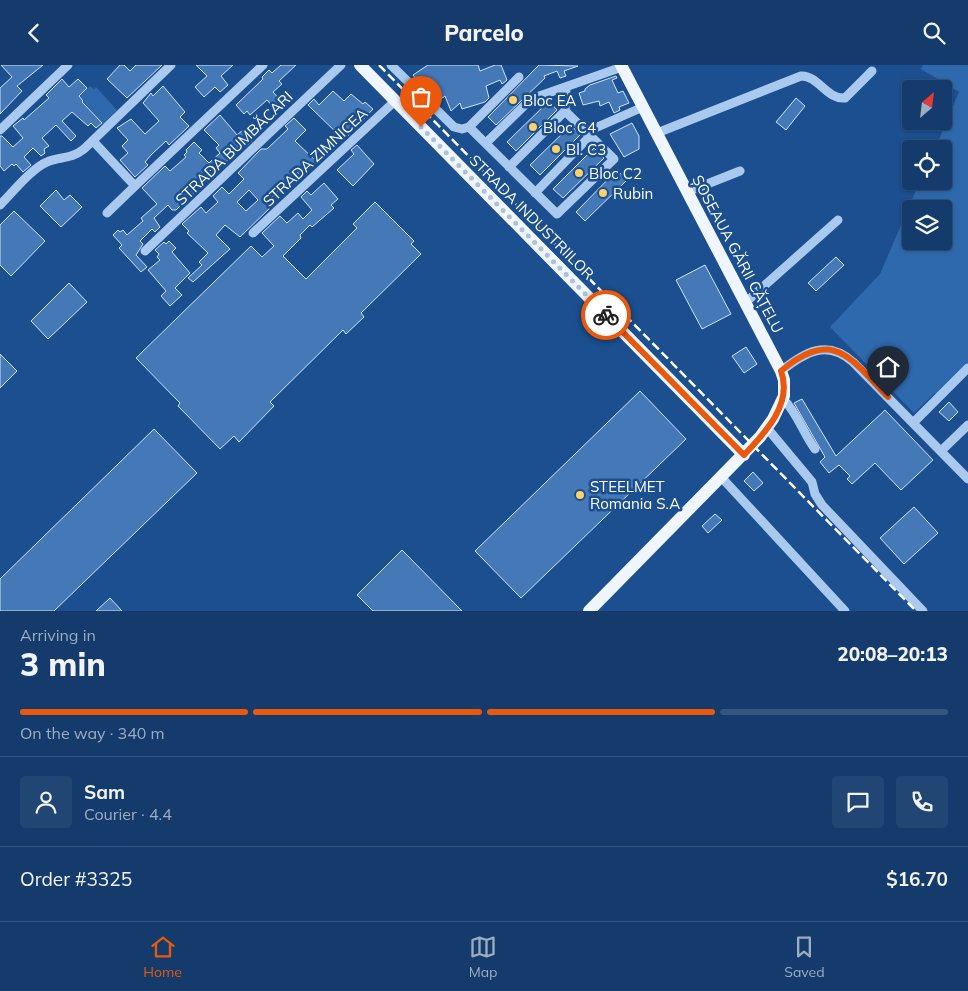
<!DOCTYPE html>
<html lang="en">
<head>
<meta charset="utf-8">
<style>
	body { margin:0; font-family:Mulish,sans-serif; background:#214673; color:#f1f3f6; height:100vh; display:flex; flex-direction:column; font-size:19px; white-space:nowrap }
	* { box-sizing:border-box; margin:0 }
	p { font-size:16px; color:#9dadc1 }
	.icon { flex:none; width:28px; height:28px; fill:none; stroke:currentColor; stroke-width:2; stroke-linecap:round; stroke-linejoin:round }
	.map { position:relative; height:546px; overflow:hidden }
	.sheet { display:flex; flex-direction:column; background:#143b6b; flex:1 }
	.sheet>* { flex:none }
	.needle { width:32px; rotate:28deg }
	.buttons { position:absolute; left:902px; top:15px; display:grid; gap:10px }
	.buttons a { display:grid; place-items:center; width:50px; height:50px; border-radius:5px; background:#143b6b; box-shadow:0 1px 4px #0004,0 0 0 1px #33557e; font-size:25px }
	.pin { position:absolute; display:grid; place-items:center; width:42px; height:42px; color:#fff; margin:-51px -21px; border-radius:50% 50% 50% 0; rotate:-45deg; box-shadow:0 0 5px #0007 }
	.pin .icon { rotate:45deg }
	.courier { position:absolute; display:grid; place-items:center; width:50px; height:50px; margin:-25px; border:4px solid #ea580c; border-radius:50%; background:#fff; color:#222; box-shadow:0 1px 6px #0007 }
	.headline em { font-style:normal; font-weight:800 }
	.headline div { display:flex; flex-direction:column-reverse }
	.headline { display:flex; align-items:center; justify-content:space-between; height:85px; padding:0 20px }
	h1 { font-size:32px; font-weight:800; line-height:38px }
	.bar { display:grid; grid-template-columns:repeat(4,1fr); gap:8px 5px; align-content:center; height:60px; padding:0 20px }
	.bar i { height:6px; border-radius:4px; background:#33557e }
	.bar .active { background:#ea580c }
	.bar p { grid-column:span 4 }
	.line { display:flex; align-items:center; gap:12px; padding:0 20px; border-top:1px solid #33557e }
	.line div { flex:1 }
	.round { display:grid; place-items:center; flex:none; width:52px; height:52px; border-radius:5px; background:#214673 }
	header { display:flex; justify-content:space-between; align-items:center; height:65px; padding:0 20px; background:#143b6b; font-size:22px; font-weight:800 }
	.tabs { display:flex; justify-content:space-around; align-items:center; height:70px; border-top:1px solid #33557e; background:#143b6b; font-size:14px; color:#9dadc1 }
	.tabs a { display:grid; justify-items:center; gap:2px }
	.tabs .active { color:#ea580c }
	.map>svg:first-child { display:block }
	.green { fill:#2e69ad; fill-rule:evenodd }
	.building { fill:#4478b7; stroke:#cfe3fa; fill-rule:evenodd }
	.lines { fill:none; stroke-linecap:round; stroke-linejoin:round }
	.minor { stroke:#a9c9ee; stroke-width:9 }
	.major { stroke:#f0f6ff; stroke-width:12 }
	.rail { stroke:#fff; stroke-width:2.5; stroke-dasharray:9 4; stroke-linecap:butt }
	.done { stroke:#afc1d8; stroke-width:5; stroke-dasharray:0 9 }
	.route { stroke:#ea580c; stroke-width:6 }
	.poi-dot { fill:#ffd166; stroke:#1b4f8f; stroke-width:2 }
	.labels { text-anchor:middle; dominant-baseline:central; stroke-width:5; stroke-linejoin:round; paint-order:stroke }
	.poi-label { font-size:15px; fill:#fff; stroke:#1b4f8f; text-anchor:start }
	.street-label { font-size:15px; fill:#fff; stroke:#1b4f8f }
</style>
</head>
<body>
<header><svg class="icon" aria-label="back" viewBox="0 0 24 24"><path d="M15 5l-7 7 7 7"/></svg>Parcelo<svg class="icon" aria-label="search" viewBox="0 0 24 24"><circle cx="10" cy="10" r="6"/><path d="M15 15l6 6"/></svg></header>
<div class="map">
<svg width="968" height="546" viewBox="0 0 968 546">
	<rect width="100%" height="100%" fill="#1b4f8f"/>
	<path class="green" d="M 923,0 L 968,0 L 968,299 L 937,330 L 935,328 L 914,348 L 830,262 L 880,209 L 920,116 L 944,116 L 944,84 L 935,84 L 959,27 L 921,4 ZM 911,144 L 944,144 L 944,176 L 911,176 Z
		M 90,21 L 94,24 L 96,22 L 117,45 L 103,59 L 83,37 L 84,36 L 80,31 Z"/>
	<path class="building" d="M 1,0 L 43,0 L 17,21 L 22,26 L 0,49 L 0,23 L 12,12 Z
		M 120,0 L 124,0 L 130,6 L 136,0 L 162,0 L 127,33 L 107,14 Z
		M 196,0 L 233,0 L 221,11 L 228,20 L 220,27 L 215,22 L 204,32 L 195,22 L 207,11 Z
		M 281,0 L 296,0 L 279,16 L 282,19 L 273,27 L 283,38 L 275,44 L 267,35 L 250,50 L 247,46 L 244,49 L 236,40 L 263,14 L 262,12 L 269,5 L 272,8 Z
		M 428,0 L 478,0 L 480,6 L 495,0 L 501,0 L 507,15 L 502,19 L 500,15 L 486,21 L 489,33 L 485,37 L 462,44 L 460,38 L 451,46 L 445,31 L 438,36 L 429,19 L 423,23 L 413,10 Z
		M 539,0 L 578,1 L 564,6 L 566,11 L 560,13 L 557,6 L 544,11 L 545,13 L 496,60 L 488,52 Z
		M 616,11 L 617,13 L 612,15 L 618,28 L 623,26 L 629,38 L 619,42 L 620,45 L 614,48 L 609,37 L 600,41 L 599,36 L 583,40 L 579,28 L 585,26 L 585,24 L 590,20 Z
		M 62,14 L 69,22 L 78,14 L 87,23 L 79,31 L 83,36 L 82,37 L 102,58 L 96,63 L 91,58 L 88,61 L 72,47 L 62,56 L 76,71 L 71,76 L 56,60 L 42,73 L 49,81 L 44,84 L 45,88 L 41,91 L 33,83 L 24,92 L 31,100 L 23,107 L 16,99 L 14,101 L 12,99 L 4,106 L 0,101 L 0,71 L 2,71 L 13,82 L 23,73 L 13,61 L 23,53 L 24,55 L 49,33 L 46,30 Z
		M 163,21 L 185,47 L 180,52 L 189,61 L 169,80 L 166,76 L 152,89 L 145,97 L 148,100 L 135,112 L 120,95 L 128,88 L 122,81 L 128,75 L 117,63 L 131,54 L 145,69 L 159,56 L 143,38 L 151,28 L 153,31 Z
		M 333,26 L 344,36 L 351,29 L 363,39 L 365,37 L 373,44 L 344,75 L 308,40 L 314,34 L 319,40 Z
		M 796,33 L 805,41 L 786,65 L 776,57 Z
		M 549,36 L 557,45 L 516,86 L 507,77 Z
		M 220,50 L 237,70 L 243,65 L 253,75 L 245,82 L 242,79 L 226,93 L 228,95 L 215,107 L 212,104 L 199,116 L 202,120 L 176,145 L 172,145 L 168,140 L 154,153 L 160,162 L 155,167 L 152,164 L 140,176 L 143,179 L 136,190 L 147,202 L 141,207 L 119,183 L 122,180 L 113,170 L 118,165 L 120,167 L 123,165 L 127,170 L 143,156 L 141,153 L 157,139 L 142,123 L 165,101 L 170,106 L 186,92 L 184,90 L 187,87 L 186,85 L 194,77 L 202,85 L 199,88 L 209,98 L 220,88 L 216,83 L 219,80 L 204,65 Z
		M 294,53 L 306,65 L 295,76 L 317,97 L 312,102 L 310,100 L 299,110 L 297,107 L 293,109 L 269,136 L 272,140 L 271,142 L 240,172 L 225,160 L 216,170 L 230,184 L 193,217 L 188,213 L 202,200 L 199,197 L 208,188 L 187,168 L 189,166 L 182,159 L 201,142 L 206,148 L 218,137 L 213,131 L 222,122 L 229,129 L 244,114 L 238,108 L 261,84 L 267,84 L 288,64 L 285,61 ZM 249,125 L 258,135 L 246,146 L 237,137 Z
		M 632,58 L 639,71 L 639,84 L 624,92 L 610,69 Z
		M 571,60 L 580,70 L 540,110 L 530,100 Z
		M 357,80 L 374,99 L 353,121 L 337,105 L 354,89 L 351,85 Z
		M 594,83 L 604,93 L 563,133 L 553,124 Z
		M 617,105 L 627,115 L 585,156 L 576,147 Z
		M 324,118 L 338,134 L 331,140 L 334,143 L 312,162 L 310,160 L 300,170 L 301,173 L 283,191 L 306,214 L 357,163 L 353,159 L 375,137 L 414,176 L 411,179 L 421,189 L 361,248 L 364,252 L 346,269 L 343,265 L 270,337 L 274,341 L 239,377 L 234,371 L 220,384 L 178,341 L 180,338 L 136,293 L 251,181 L 262,192 L 274,181 L 262,168 L 280,151 L 287,158 L 298,148 L 303,154 L 312,145 L 301,132 L 307,126 L 311,130 Z
		M 56,125 L 64,135 L 70,130 L 82,142 L 61,162 L 40,141 Z
		M 14,146 L 45,176 L 11,211 L 0,200 L 0,160 Z
		M 169,176 L 176,183 L 172,187 L 190,208 L 175,223 L 182,230 L 170,241 L 161,231 L 166,226 L 148,205 L 160,195 L 157,192 L 159,189 L 155,185 L 164,177 L 166,179 Z
		M 836,192 L 844,200 L 816,226 L 808,218 Z
		M 705,200 L 731,249 L 702,264 L 676,215 Z
		M 69,218 L 87,237 L 48,274 L 31,256 Z
		M 746,282 L 757,299 L 744,308 L 732,291 Z
		M 0,289 L 17,306 L 0,323 Z
		M 640,326 L 686,374 L 521,533 L 475,486 Z
		M 802,334 L 836,391 L 885,345 L 933,395 L 901,425 L 875,398 L 852,419 L 847,414 L 850,411 L 839,400 L 829,408 L 820,397 L 825,392 L 794,338 Z
		M 949,337 L 958,347 L 949,356 L 939,347 Z
		M 154,364 L 197,408 L 54,546 L 0,546 L 0,514 Z
		M 753,407 L 763,418 L 754,426 L 744,416 Z
		M 914,442 L 938,468 L 904,499 L 880,473 Z
		M 715,449 L 722,455 L 708,468 L 702,461 Z
		M 402,485 L 462,546 L 373,546 L 357,530 Z
		M 110,533 L 122,546 L 96,546 Z"/>
	<g class="lines">
		<path class="minor" d="M 391,0 L 454,62 L 462,64 L 469,62
			M 519,12 L 469,62 L 557,149 L 614,94 L 565,46 L 566,23
			M 0,65 L 68,0
			M 586,67 L 643,42
			M 657,68 L 801,11 C 818,10 827,35 845,33 L 872,6
			M 93,76 L 135,121 L 263,0
			M 486,78 L 531,34 L 622,2
			M 509,102 L 565,46
			M 687,127 L 740,106
			M 535,128 L 590,71
			M 0,140 C 12,128 32,103 47,97 C 61,91 70,95 84,84 L 171,0
			M 107,148 L 135,121
			M 253,168 L 395,36
			M 145,186 L 341,0
			M 745,238 L 838,155
			M 781,306 C 805,287 827,274 853,297 L 968,414
			M 783,334 C 797,347 803,368 815,384
			M 913,358 L 968,303
			M 767,363 L 812,417 L 815,429 L 822,440 L 923,546
			M 941,386 L 968,360
			M 722,413 L 845,546"/>
		<path class="major" d="M 360,0 L 744,390
			M 589,546 L 760,372 L 773,354 L 784,331 L 784,315 L 781,306 L 621,0"/>
		<path class="rail" d="M 379,0 L 916,546"/>
	</g>
	<g class="lines">
		<path class="done" d="M 421,62 L 606,250"/>
		<path class="route" d="M 606,250 L 744,390 C 765,368 793,339 781,306 C 834,262 850,293 888,332"/>
	</g>
	<g class="poi-dot">
		<circle cx="513" cy="35" r="5"/>
		<circle cx="533" cy="62" r="5"/>
		<circle cx="556" cy="84" r="5"/>
		<circle cx="579" cy="108" r="5"/>
		<circle cx="603" cy="128" r="5"/>
		<circle cx="580" cy="430" r="5"/>
	</g>
	<g class="labels">
		<g class="poi-label">
			<text x="523" y="35">Bloc EA</text>
			<text x="543" y="62">Bloc C4</text>
			<text x="566" y="84">Bl. C3</text>
			<text x="589" y="108">Bloc C2</text>
			<text x="613" y="128">Rubin</text>
			<text x="590" y="421">STEELMET<tspan x="590" dy="17">Romania S.A</tspan></text>
		</g>
		<g class="street-label">
			<text transform="translate(234 83) rotate(-44)">STRADA BUMBĂCARI</text>
			<text transform="translate(315 92) rotate(-43)">STRADA ZIMNICEA</text>
			<text transform="translate(532 152) rotate(45)">STRADA INDUSTRIILOR</text>
			<text transform="translate(738 189) rotate(62)">ȘOSEAUA GĂRII CĂȚELU</text>
		</g>
	</g>
</svg>
<div class="buttons">
<a><svg class="needle" viewBox="-14 -14 28 28"><path d="M0-13l5 13h-10z" fill="#e53935"/><path d="M0 13l5-13h-10z" fill="#9dadc1"/></svg></a>
<a><svg class="icon" aria-label="locate" viewBox="0 0 24 24"><circle cx="12" cy="12" r="6"/><path d="M12 2v4M12 18v4M2 12h4M18 12h4"/></svg></a>
<a><svg class="icon" aria-label="layers" viewBox="0 0 24 24"><path d="M12 4l9 5-9 5-9-5zM3 14l9 5 9-5"/></svg></a>
</div>
<div class="pin" style="left:421px;top:62px;background:#ea580c"><svg class="icon" aria-label="bag" viewBox="0 0 24 24"><path d="M5 8h14l-1 12H6zM9 8a3 3 0 0 1 6 0"/></svg></div>
<div class="pin" style="left:888px;top:332px;background:#1f2937"><svg class="icon" aria-label="home" viewBox="0 0 24 24"><path d="M3 11l9-7 9 7M6 9v11h12V9"/></svg></div>
<div class="courier" style="left:606px;top:250px"><svg class="icon" aria-label="bike" viewBox="0 0 24 24"><circle cx="6" cy="16" r="4"/><circle cx="18" cy="16" r="4"/><path d="M6 16l4-8h5l3 8M10 8l3 8H6M13 5h3"/></svg></div>
</div>
<section class="sheet">
<div class="headline"><div><h1>3 min</h1><p>Arriving in</p></div><em>20:08–20:13</em></div>
<div class="bar"><i class="active"></i><i class="active"></i><i class="active"></i><i></i><p>On the way · 340 m</p></div>
<div class="line" style="height:90px"><a class="round"><svg class="icon" aria-label="person" viewBox="0 0 24 24"><circle cx="12" cy="8" r="4"/><path d="M4 21q1-7 8-7t8 7"/></svg></a><div><b>Sam</b><p>Courier · 4.4</p></div><a class="round"><svg class="icon" aria-label="chat" viewBox="0 0 24 24"><path d="M4 5h16v11H9l-5 4z"/></svg></a><a class="round"><svg class="icon" aria-label="phone" viewBox="0 0 24 24"><path d="M5 4h4l2 5-3 2q2 4 5 5l2-3 5 2v4C11 20 4 13 5 4z"/></svg></a></div>
<div class="line" style="height:65px"><div>Order #3325</div><b>$16.70</b></div>
</section>
<nav class="tabs">
<a class="active"><svg class="icon" aria-label="home" viewBox="0 0 24 24"><path d="M3 11l9-7 9 7M6 9v11h12V9"/></svg>Home</a>
<a><svg class="icon" aria-label="map" viewBox="0 0 24 24"><path d="M3 6l6-2 6 2 6-2v14l-6 2-6-2-6 2zM9 4v14M15 6v14"/></svg>Map</a>
<a><svg class="icon" aria-label="saved" viewBox="0 0 24 24"><path d="M7 4h10v16l-5-4-5 4z"/></svg>Saved</a>
</nav>
</body>
</html>
